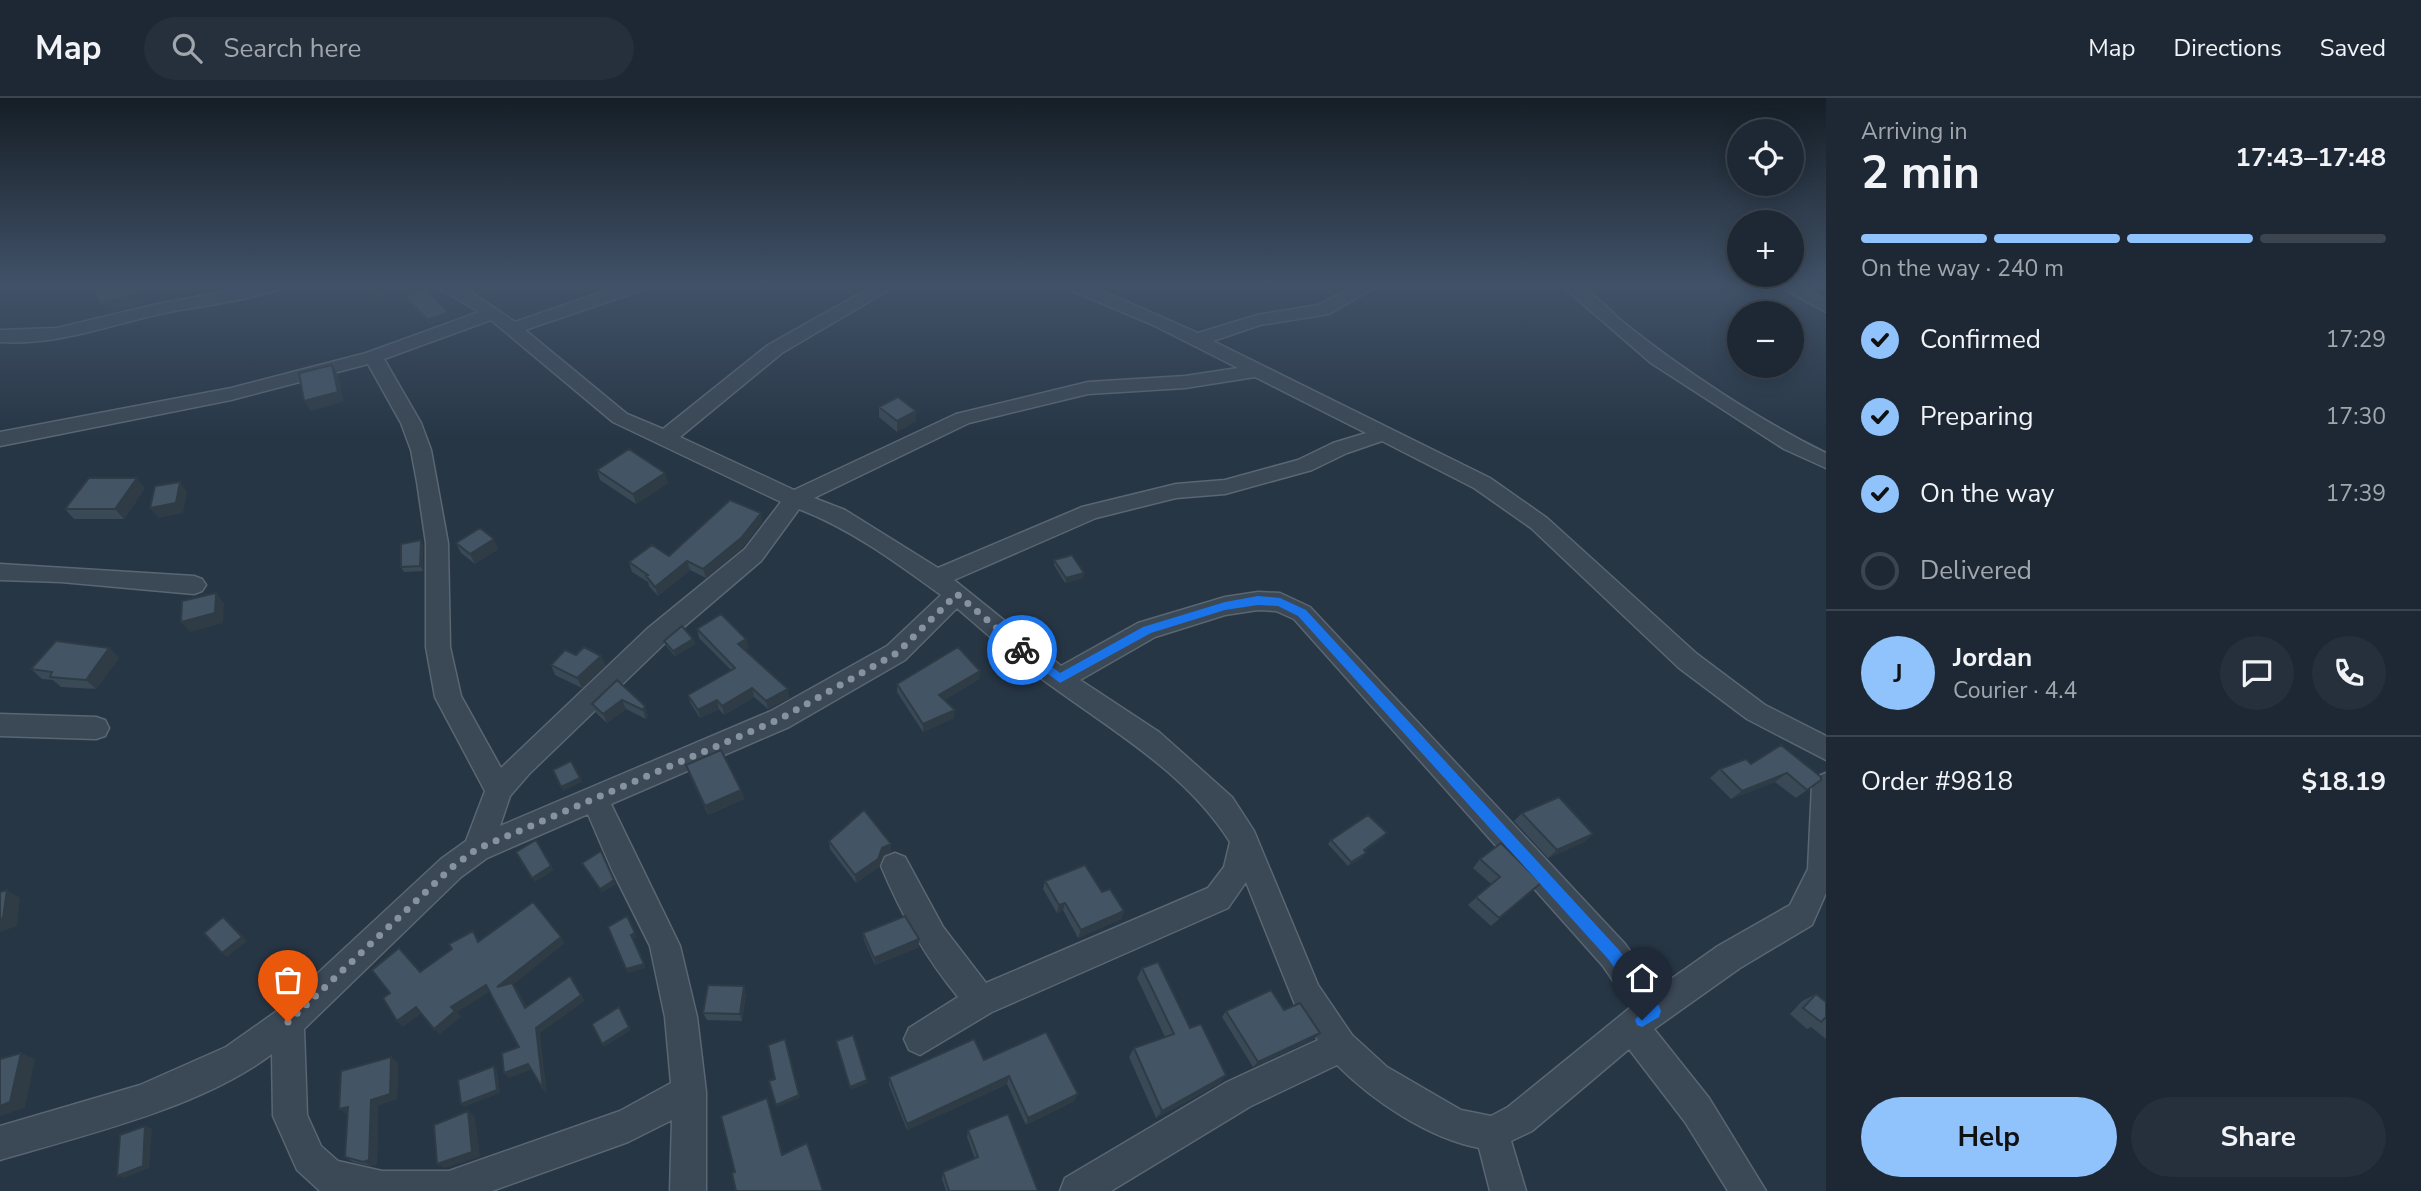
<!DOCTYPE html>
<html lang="en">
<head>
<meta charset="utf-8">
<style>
	body { margin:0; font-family:"Nunito Sans",sans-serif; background:#25303c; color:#f1f3f6; height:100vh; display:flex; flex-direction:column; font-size:26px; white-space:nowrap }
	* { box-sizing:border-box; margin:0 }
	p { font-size:23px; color:#a0a6ac }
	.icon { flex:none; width:38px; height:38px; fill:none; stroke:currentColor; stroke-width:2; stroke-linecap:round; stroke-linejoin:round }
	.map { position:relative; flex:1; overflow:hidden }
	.drawer { display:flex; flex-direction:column; background:#1d2834; width:595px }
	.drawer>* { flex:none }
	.buttons { position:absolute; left:1727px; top:21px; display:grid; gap:14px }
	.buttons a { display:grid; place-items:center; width:77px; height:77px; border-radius:50%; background:#1d2834; box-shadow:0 4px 18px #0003,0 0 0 2px #3b444f; font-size:35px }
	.pin { position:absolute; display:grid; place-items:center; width:60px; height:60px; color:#fff; margin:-72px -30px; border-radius:50% 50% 50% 0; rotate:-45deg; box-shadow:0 0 7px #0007 }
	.pin .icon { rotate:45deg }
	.courier { position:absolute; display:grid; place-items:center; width:70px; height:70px; margin:-35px; border:5px solid #1a73e8; border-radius:50%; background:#fff; color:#222; box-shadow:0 2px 9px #0007 }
	.overview em { font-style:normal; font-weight:700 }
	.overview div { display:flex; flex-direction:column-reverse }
	.overview { display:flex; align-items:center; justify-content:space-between; height:119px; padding:0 35px }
	h1 { font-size:46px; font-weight:700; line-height:52px }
	.bar { display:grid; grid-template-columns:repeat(4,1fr); gap:10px 7px; align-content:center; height:84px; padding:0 35px }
	.bar i { height:9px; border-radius:5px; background:#3b444f }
	.bar .on { background:#90c3fc }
	.bar p { grid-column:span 4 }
	.line { display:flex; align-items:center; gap:18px; padding:0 35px; border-top:2px solid #3b444f }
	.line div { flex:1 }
	.round { display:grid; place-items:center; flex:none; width:74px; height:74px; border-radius:37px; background:#25303c }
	ol { padding:0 35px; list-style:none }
	li { display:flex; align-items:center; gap:21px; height:77px }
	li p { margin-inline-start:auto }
	li .icon { padding:7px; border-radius:50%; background:#90c3fc; color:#111; stroke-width:4 }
	li:last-child { color:#a0a6ac }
	li i { width:38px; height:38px; border:4px solid #3b444f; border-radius:50% }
	.cta { display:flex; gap:14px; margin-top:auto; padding:14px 35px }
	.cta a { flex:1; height:80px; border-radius:42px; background:#90c3fc; color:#111; font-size:28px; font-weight:700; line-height:80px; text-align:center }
	.cta a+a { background:#25303c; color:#f1f3f6 }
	header { display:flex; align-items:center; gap:42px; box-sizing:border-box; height:98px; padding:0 35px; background:#1d2834; border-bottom:2px solid #3b444f }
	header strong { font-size:33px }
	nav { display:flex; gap:38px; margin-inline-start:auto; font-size:24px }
	.search { width:490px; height:63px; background:#25303c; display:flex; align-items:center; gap:18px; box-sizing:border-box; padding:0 24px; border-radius:38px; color:#a0a6ac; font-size:26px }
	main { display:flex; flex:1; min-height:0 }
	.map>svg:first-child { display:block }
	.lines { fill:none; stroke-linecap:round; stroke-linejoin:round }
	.minor-casing { stroke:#5a6672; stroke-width:3 }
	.minor { fill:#3b4855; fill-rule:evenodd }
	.wall { fill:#3a4956 }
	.shaded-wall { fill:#2f3c46 }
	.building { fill:#435564; stroke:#2f3c46; stroke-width:2 }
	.route { fill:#1a73e8 }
	.done { stroke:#86929e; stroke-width:7; stroke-dasharray:0 12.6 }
</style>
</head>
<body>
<header>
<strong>Map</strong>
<div class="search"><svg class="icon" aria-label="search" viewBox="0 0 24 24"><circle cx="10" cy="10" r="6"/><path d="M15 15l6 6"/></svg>Search here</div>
<nav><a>Map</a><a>Directions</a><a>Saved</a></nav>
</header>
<main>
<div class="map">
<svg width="1826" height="1093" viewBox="0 0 1826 1093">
	<rect width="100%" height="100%" fill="#273645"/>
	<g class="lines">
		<g class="minor-casing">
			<path id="minor" d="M 258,187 L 283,187 L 280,191 C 242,204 203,207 164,215 C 109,227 57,248 0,244 L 0,232 L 57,230 L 153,207 Z
				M 434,187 L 462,188 L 515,224 L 622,187 L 648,187 L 645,191 L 525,232 L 627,316 L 663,331 L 768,247 L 875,187 L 897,187 L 782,255 L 680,339 L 794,392 L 956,316 L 1088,284 L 1185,278 L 1238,270 L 1153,227 L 1068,191 L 1065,187 L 1089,187 L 1198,235 L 1257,217 L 1318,207 L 1357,187 L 1379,187 L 1329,216 L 1260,227 L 1213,243 L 1490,380 L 1547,420 L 1697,556 L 1765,607 L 1826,638 L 1826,662 L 1747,621 L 1679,570 L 1531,430 L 1474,390 L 1382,343 L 1347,355 L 1312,372 L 1225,396 L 1176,400 L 1096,420 L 954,482 L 1061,568 L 1138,525 L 1225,499 L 1258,494 L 1280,495 L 1310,509 L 1625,846 L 1657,891 L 1718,848 L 1790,807 L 1808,771 L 1812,687 L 1816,679 L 1826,675 L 1826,795 L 1812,827 L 1740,870 L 1654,931 L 1709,1000 L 1766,1093 L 1728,1093 L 1685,1024 L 1629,951 L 1532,1033 L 1511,1043 L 1526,1093 L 1490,1093 L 1479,1050 C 1428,1040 1373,1003 1337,967 L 1251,1008 L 1111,1093 L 1060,1093 L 1065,1080 L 1227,984 L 1318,942 L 1296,909 L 1246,784 L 1228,810 L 992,914 L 920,957 L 909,952 L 904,941 L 909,930 L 958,899 C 925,859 901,816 881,768 L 885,759 L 895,755 L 905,759 L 943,829 L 986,885 L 1208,790 L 1224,769 L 1230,744 C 1187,676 1116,635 1053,589 C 1019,565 988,537 957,510 L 905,562 L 789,629 L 611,706 L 680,848 L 697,919 L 706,994 L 706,1093 L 670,1093 L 672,1022 L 628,1044 L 492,1093 L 320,1093 L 297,1072 L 273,1018 L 272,956 C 200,1010 87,1036 0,1062 L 0,1028 L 140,987 L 226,949 L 277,913 L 441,761 L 466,743 L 485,693 L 435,599 L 426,549 L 426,445 L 417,384 L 411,352 L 401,325 L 368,266 L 231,302 L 0,348 L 0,334 L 231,290 L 366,255 L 479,214 ZM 491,222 L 613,324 L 781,404 L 745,451 L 647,531 L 501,670 L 461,598 L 450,549 L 448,445 L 431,352 L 421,325 L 384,261 ZM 1255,279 L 1366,335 L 1333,345 L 1298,362 L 1225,382 L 1176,386 L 1082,409 L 938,470 L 845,412 L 814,400 L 969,325 L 1088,296 L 1185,290 ZM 799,411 C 851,431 897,465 941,497 L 887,548 L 771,613 L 500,728 L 510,698 L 529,676 L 665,545 L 761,463 ZM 1258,512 L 1276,513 L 1294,521 L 1603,868 L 1631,909 L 1508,1009 L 1491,1018 L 1461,1012 L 1387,969 L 1352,937 L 1318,887 L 1254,733 L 1232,699 L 1159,634 L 1080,582 L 1155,539 L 1225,517 ZM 588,716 L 612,772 L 650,848 L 665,919 L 671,985 L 620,1013 L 449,1073 L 382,1073 L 338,1063 L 321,1048 L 307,1017 L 304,931 L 461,779 L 487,760 Z
				M 1561,187 C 1591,186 1601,206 1623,224 C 1681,271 1759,322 1826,355 L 1826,370 L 1784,351 L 1651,265 Z
				M 1776,187 L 1798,187 L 1826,202 L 1826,214 Z
				M 0,466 L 194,478 L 202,481 L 206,487 L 202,493 L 194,496 L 61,484 L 0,482 Z
				M 0,616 L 96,619 L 105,622 L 109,630 L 105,638 L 96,641 L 0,638 Z"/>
		</g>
		<use href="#minor" class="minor"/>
	</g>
	<path class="wall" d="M 353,187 L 387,187 L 391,195 L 372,204 Z
		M 405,198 L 448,214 L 450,219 L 430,226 L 408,203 Z
		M 879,309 L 916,323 L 897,334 L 879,319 Z
		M 597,372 L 668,385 L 636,406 L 600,382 Z
		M 145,390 L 124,421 L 74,421 L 65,411 Z
		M 762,424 L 743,449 L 706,480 L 690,472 L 658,498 L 649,488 L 648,484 L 632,474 L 629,464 L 669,458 Z
		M 456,445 L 498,451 L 475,466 L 461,455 Z
		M 423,447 L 423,473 L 404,474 L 401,469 Z
		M 1054,462 L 1083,480 L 1065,485 L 1054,467 Z
		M 697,531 L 746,541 L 748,550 L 745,552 L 789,600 L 768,611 L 754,599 L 724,617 L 719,611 L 700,620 L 691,606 L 688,597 L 731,572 L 699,540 Z
		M 693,541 L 695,546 L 675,558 L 666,548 L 664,543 Z
		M 109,550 L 119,560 L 96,591 L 61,589 L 53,582 L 42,581 L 31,571 Z
		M 576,557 L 601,558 L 605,567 L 582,590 L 555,577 L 551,567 Z
		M 980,573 L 979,581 L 944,602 L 954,620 L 923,634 L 897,594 L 897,586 Z
		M 617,582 L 648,617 L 646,621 L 626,611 L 607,625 L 596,615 L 592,606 Z
		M 1751,666 L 1821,682 L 1796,700 L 1775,684 L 1731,701 L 1710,680 L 1720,671 Z
		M 686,667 L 741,692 L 744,701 L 708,717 L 689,676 Z
		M 1522,715 L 1593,736 L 1584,744 L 1548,760 L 1514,723 Z
		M 1387,735 L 1384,739 L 1365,753 L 1363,759 L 1348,768 L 1328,746 L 1331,742 Z
		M 829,743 L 891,746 L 891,754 L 883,758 L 879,769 L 856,785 L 830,751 Z
		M 1480,761 L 1532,793 L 1491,828 L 1468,807 L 1491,786 L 1473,770 Z
		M 1045,783 L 1102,794 L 1124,813 L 1121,821 L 1078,840 L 1063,812 L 1057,815 L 1043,791 Z
		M 863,835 L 919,849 L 875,867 L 864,842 Z
		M 1142,870 L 1226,977 L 1220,985 L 1156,1020 L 1129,959 L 1134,950 L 1165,939 L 1137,880 Z
		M 746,895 L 742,923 L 707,922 L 703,915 Z
		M 1816,896 L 1826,904 L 1826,941 L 1811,929 L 1807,931 L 1790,916 L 1802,903 Z
		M 1226,913 L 1320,935 L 1314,941 L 1253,969 L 1222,919 Z
		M 984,962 L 1078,996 L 1074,1003 L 1026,1027 L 1007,986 L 907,1032 L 889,987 L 889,979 Z
		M 398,964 L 397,1001 L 378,1007 L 377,1066 L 371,1068 L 353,1064 L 345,1059 Z
		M 968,1032 L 1038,1093 L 946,1093 L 942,1081 L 943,1074 L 975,1061 L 967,1039 Z"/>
	<path class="shaded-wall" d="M 385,187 L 387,187 L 391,195 L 372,204 L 367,195 Z
		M 139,195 L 146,205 L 108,215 L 101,205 Z
		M 448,214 L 450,219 L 430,226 L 428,222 Z
		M 332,267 L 338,277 L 344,304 L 310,313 L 304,303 Z
		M 916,313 L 916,323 L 897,334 L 897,323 Z
		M 665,375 L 668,385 L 636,406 L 633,396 Z
		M 137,380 L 145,390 L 124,421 L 115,411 Z
		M 180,384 L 187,394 L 183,415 L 158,420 L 150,410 Z
		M 761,415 L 762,424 L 743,449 L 706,480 L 703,471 Z
		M 494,441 L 498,451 L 475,466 L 470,456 Z
		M 421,442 L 423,447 L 423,473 L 420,468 Z
		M 687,463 L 690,472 L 658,498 L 655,489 Z
		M 1084,475 L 1083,480 L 1065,485 L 1066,480 Z
		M 216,495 L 224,505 L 223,525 L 190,534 L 181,524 Z
		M 693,541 L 695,546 L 675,558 L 673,553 Z
		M 746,541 L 748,550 L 740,555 L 738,546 Z
		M 109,550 L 119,560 L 96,591 L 86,582 Z
		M 601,558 L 605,567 L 582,590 L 577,580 Z
		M 980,573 L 979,581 L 939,605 L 939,597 Z
		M 752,590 L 754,599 L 724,617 L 722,608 Z
		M 788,591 L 789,600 L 768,611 L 766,603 Z
		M 622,602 L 626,611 L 607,625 L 603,616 Z
		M 717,602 L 719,611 L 700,620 L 698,612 Z
		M 645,608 L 648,617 L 646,621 L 643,612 Z
		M 955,612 L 954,620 L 923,634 L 923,626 Z
		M 1787,675 L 1775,684 L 1731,701 L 1742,693 Z
		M 580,680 L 582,684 L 563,693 L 561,689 Z
		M 741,692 L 744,701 L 708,717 L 705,708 Z
		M 1387,735 L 1384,739 L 1361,756 L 1364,752 Z
		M 1593,736 L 1584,744 L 1548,760 L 1557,752 Z
		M 891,746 L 891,754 L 883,758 L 879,769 L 856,785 L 855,777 L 882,750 Z
		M 1366,755 L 1363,759 L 1348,768 L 1351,764 Z
		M 603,757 L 616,786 L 602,795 L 600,791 Z
		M 551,768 L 554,772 L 535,784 L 532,780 Z
		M 7,792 L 20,800 L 17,828 L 0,834 L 0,822 Z
		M 1065,805 L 1063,812 L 1057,815 L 1059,807 Z
		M 1124,813 L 1121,821 L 1078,840 L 1081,832 Z
		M 223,819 L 247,843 L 227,859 L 222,855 Z
		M 635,835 L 637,839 L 633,841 L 646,870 L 628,875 L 626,871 L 631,837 Z
		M 561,839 L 565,845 L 513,887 L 517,891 L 530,915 L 497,889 Z
		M 919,841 L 919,849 L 875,867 L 874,860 Z
		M 570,878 L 585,903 L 540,935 L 547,996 L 543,991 L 536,930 Z
		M 486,887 L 491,893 L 457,914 L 461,919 L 440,936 L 434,931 L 451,909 Z
		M 744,888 L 746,895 L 742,923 L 740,916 Z
		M 416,909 L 422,915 L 403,929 L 397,923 Z
		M 621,912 L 631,932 L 604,949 L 602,946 Z
		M 1320,935 L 1314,941 L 1253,969 L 1258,964 Z
		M 785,941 L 800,1000 L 777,1009 L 776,1007 Z
		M 21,955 L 35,961 L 25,1010 L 0,1018 L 0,1008 Z
		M 391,959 L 398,964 L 397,1001 L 378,1007 L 377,1066 L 371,1068 L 363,1064 L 371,1002 Z
		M 528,966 L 533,971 L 509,980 L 504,975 Z
		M 494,968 L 497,972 L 500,995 L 464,1009 L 461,1006 Z
		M 1226,977 L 1220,985 L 1156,1020 L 1162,1013 Z
		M 1009,978 L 1007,986 L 907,1032 L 907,1026 Z
		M 867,982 L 868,985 L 850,992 L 850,989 Z
		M 1078,996 L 1074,1003 L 1026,1027 L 1028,1020 Z
		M 348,1009 L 347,1016 L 339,1011 Z
		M 468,1013 L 475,1019 L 480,1059 L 445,1070 L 437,1066 Z
		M 145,1028 L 152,1030 L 149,1070 L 124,1080 L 117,1078 Z"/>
	<path class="building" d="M 110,187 L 133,187 L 139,195 L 101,205 L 93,193 Z
		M 358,187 L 385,187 L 367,195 Z
		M 425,191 L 448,214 L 428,222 L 405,198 Z
		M 332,267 L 338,294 L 304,303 L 299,275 Z
		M 898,299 L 916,313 L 897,323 L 879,309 Z
		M 629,351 L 665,375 L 633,396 L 597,372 Z
		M 89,380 L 137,380 L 115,411 L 65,411 Z
		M 180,384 L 176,405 L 150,410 L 155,388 Z
		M 730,402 L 761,415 L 741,440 L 703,471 L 687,463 L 655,489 L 646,478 L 648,477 L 629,464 L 652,447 L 669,458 Z
		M 480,430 L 494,441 L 470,456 L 456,445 Z
		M 421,442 L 420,468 L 401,469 L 401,446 Z
		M 1072,457 L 1084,475 L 1066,480 L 1054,462 Z
		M 216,495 L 215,515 L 181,524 L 182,503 Z
		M 721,516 L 746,541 L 738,546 L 788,591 L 766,603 L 752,590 L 722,608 L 717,602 L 698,612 L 688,597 L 735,570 L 697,531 Z
		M 682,528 L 693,541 L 673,553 L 664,543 Z
		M 56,543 L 109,550 L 86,582 L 50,579 L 52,574 L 31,571 Z
		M 584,549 L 601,558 L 577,580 L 551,567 L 565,552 L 576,557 Z
		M 958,549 L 980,573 L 939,597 L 955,612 L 923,626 L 897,586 Z
		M 617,582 L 645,608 L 643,612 L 622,602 L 603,616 L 592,606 Z
		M 1781,647 L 1821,679 L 1821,682 L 1807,692 L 1787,675 L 1742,693 L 1720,671 L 1746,661 L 1751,666 Z
		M 721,652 L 741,692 L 705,708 L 686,667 Z
		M 571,663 L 580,680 L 561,689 L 553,672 Z
		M 1559,699 L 1593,736 L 1557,752 L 1522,715 Z
		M 864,712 L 891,746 L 882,750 L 878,761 L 855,777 L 829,743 Z
		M 1368,717 L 1387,735 L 1364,752 L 1366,755 L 1351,764 L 1331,742 Z
		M 536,742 L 551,768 L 532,780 L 516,754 Z
		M 1501,745 L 1541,785 L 1499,820 L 1476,799 L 1500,779 L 1480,761 Z
		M 601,753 L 614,782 L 600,791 L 582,765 Z
		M 1085,767 L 1102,794 L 1110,791 L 1124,813 L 1081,832 L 1065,805 L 1059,807 L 1045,783 Z
		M 7,792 L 3,820 L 0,822 L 0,794 Z
		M 533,804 L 561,839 L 497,889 L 512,885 L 525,910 L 570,878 L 581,897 L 536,930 L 543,991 L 528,966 L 504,975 L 502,955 L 519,949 L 486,887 L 451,909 L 455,913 L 434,931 L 416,909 L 397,923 L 383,900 L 390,895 L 372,872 L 399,850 L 420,874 L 452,851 L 449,846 L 473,833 L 478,844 Z
		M 627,818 L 635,835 L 631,837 L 644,866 L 626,871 L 608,829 Z
		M 905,818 L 919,841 L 874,860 L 863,835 Z
		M 223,819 L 242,839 L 222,855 L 204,835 Z
		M 1158,864 L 1190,930 L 1201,926 L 1226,977 L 1162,1013 L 1134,950 L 1174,936 L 1142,870 Z
		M 708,887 L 744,888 L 740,916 L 703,915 Z
		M 1271,892 L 1284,912 L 1300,905 L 1320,935 L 1258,964 L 1226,913 Z
		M 1816,896 L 1826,904 L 1826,919 L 1821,924 L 1803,910 Z
		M 619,909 L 629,929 L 602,946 L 592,926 Z
		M 1046,934 L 1078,996 L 1028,1020 L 1009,978 L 907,1026 L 889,979 L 974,941 L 984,962 Z
		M 853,937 L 867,982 L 850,989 L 836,943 Z
		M 785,941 L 799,997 L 776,1007 L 769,983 L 775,981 L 768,947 Z
		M 21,955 L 10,1004 L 0,1008 L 0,961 Z
		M 391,959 L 390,996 L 371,1002 L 369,1062 L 363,1064 L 345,1059 L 348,1009 L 339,1011 L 341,973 Z
		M 494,968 L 497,992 L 461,1006 L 458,982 Z
		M 767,1000 L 782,1057 L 807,1045 L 823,1093 L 736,1093 L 732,1075 L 735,1074 L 721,1018 Z
		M 468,1013 L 472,1054 L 437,1066 L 434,1027 Z
		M 1008,1016 L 1038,1093 L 949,1093 L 943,1074 L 978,1059 L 968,1032 Z
		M 145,1028 L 143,1068 L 117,1078 L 120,1037 Z"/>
	<linearGradient id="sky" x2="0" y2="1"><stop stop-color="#151e26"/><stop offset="0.55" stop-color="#415268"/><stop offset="1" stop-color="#415268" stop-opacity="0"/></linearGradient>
	<rect width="1826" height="340" fill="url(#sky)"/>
	<path class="route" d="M 1258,498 L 1280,500 L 1306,512 L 1619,852 L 1659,908 L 1661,913 L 1659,919 L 1642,929 L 1637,927 L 1635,922 L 1643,912 L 1609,862 L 1298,518 L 1278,508 L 1258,507 L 1225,512 L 1151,535 L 1060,585 L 1016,552 L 1022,548 L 1026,549 L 1060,575 L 1143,529 L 1225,504 Z"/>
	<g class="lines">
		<path class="done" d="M 288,924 L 451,770 L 477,751 L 780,621 L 897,555 L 957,496 L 1022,552"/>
	</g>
</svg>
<div class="buttons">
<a><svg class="icon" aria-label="locate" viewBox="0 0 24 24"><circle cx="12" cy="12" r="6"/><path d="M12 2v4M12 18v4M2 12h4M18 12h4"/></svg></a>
<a>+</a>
<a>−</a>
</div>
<div class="pin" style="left:288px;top:924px;background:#ea580c"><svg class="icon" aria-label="bag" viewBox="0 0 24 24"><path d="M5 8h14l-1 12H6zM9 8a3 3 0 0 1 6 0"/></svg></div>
<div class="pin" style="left:1642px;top:922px;background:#1f2937"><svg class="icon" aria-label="home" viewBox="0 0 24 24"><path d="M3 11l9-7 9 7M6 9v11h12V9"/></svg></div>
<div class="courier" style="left:1022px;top:552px"><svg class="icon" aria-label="bike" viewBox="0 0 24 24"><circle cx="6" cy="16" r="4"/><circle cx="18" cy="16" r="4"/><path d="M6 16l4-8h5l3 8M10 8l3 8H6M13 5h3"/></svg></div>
</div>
<section class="drawer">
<div class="overview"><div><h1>2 min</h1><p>Arriving in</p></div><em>17:43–17:48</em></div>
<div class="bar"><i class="on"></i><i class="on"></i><i class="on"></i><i></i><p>On the way · 240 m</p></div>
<ol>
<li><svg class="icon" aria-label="check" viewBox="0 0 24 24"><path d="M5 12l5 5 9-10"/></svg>Confirmed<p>17:29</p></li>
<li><svg class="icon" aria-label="check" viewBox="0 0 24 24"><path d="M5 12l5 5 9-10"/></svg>Preparing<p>17:30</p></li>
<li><svg class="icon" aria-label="check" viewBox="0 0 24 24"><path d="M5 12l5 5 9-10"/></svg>On the way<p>17:39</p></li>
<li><i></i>Delivered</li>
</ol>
<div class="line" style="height:126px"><b class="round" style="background:#90c3fc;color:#111">J</b><div><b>Jordan</b><p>Courier · 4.4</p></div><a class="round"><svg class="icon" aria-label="chat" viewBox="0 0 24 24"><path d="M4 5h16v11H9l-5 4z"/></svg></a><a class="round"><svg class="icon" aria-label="phone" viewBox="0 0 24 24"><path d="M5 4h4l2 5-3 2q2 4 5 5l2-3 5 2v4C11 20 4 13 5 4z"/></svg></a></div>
<div class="line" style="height:91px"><div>Order #9818</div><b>$18.19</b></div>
<div class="cta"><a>Help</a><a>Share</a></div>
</section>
</main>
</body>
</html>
